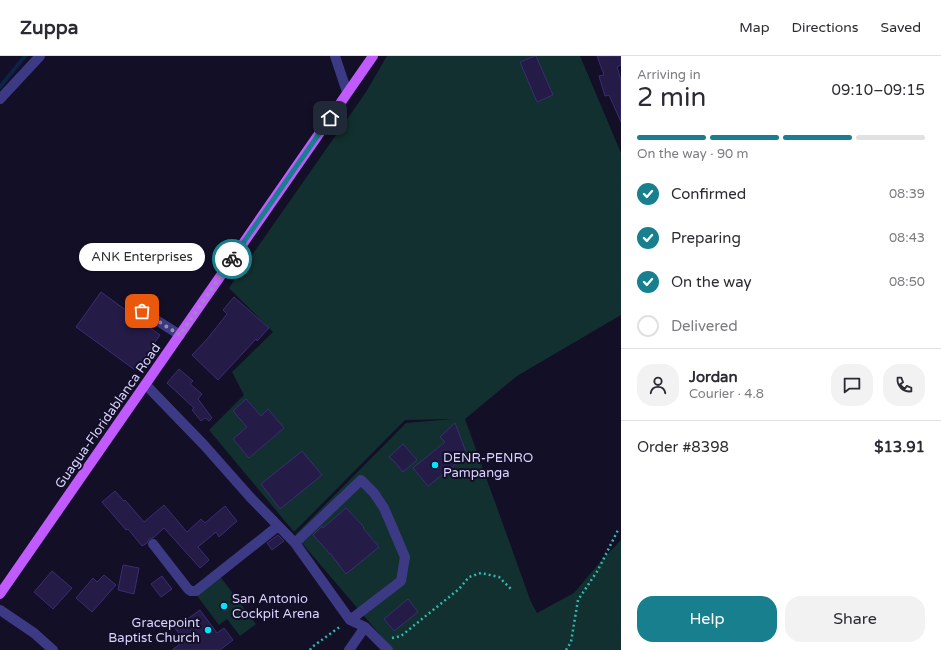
<!DOCTYPE html>
<html lang="en">
<head>
<meta charset="utf-8">
<style>
	body { margin:0; font-family:"Varela Round",sans-serif; background:#f2f2f3; color:#2b2b33; height:100vh; display:flex; flex-direction:column; font-size:15px; white-space:nowrap }
	* { box-sizing:border-box; margin:0 }
	p { font-size:13px; color:#7c7c81 }
	.icon { flex:none; width:22px; height:22px; fill:none; stroke:currentColor; stroke-width:2; stroke-linecap:round; stroke-linejoin:round }
	.map { position:relative; flex:1; overflow:hidden }
	.sheet { display:flex; flex-direction:column; background:#fff; width:320px }
	.sheet>* { flex:none }
	.pin { position:absolute; display:grid; place-items:center; width:34px; height:34px; color:#fff; margin:-17px; border-radius:8px; box-shadow:0 2px 6px #0006 }
	.courier { position:absolute; display:grid; place-items:center; width:40px; height:40px; margin:-20px; border:3px solid #187f8f; border-radius:50%; background:#fff; color:#222; box-shadow:0 1px 5px #0007 }
	.bubble { position:absolute; height:28px; border-radius:14px; background:#fff; box-shadow:0 1px 3px #0004; font-size:13px; font-weight:600; line-height:28px; text-align:center }
	.summary em { font-style:normal; font-weight:600 }
	.summary div { display:flex; flex-direction:column-reverse }
	.summary { display:flex; align-items:center; justify-content:space-between; height:68px; padding:0 16px }
	h1 { font-size:26px; font-weight:600; line-height:30px }
	.bar { display:grid; grid-template-columns:repeat(4,1fr); gap:6px 4px; align-content:center; height:48px; padding:0 16px }
	.bar i { height:5px; border-radius:3px; background:#e1e1e2 }
	.bar .selected { background:#187f8f }
	.bar p { grid-column:span 4 }
	.line { display:flex; align-items:center; gap:10px; padding:0 16px; border-top:1px solid #e1e1e2 }
	.line div { flex:1 }
	.round { display:grid; place-items:center; flex:none; width:42px; height:42px; border-radius:16px; background:#f2f2f3 }
	ol { padding:0 16px; list-style:none }
	li { display:flex; align-items:center; gap:12px; height:44px }
	li p { margin-inline-start:auto }
	li .icon { padding:4px; border-radius:50%; background:#187f8f; color:#fff; stroke-width:4 }
	li:last-child { color:#7c7c81 }
	li i { width:22px; height:22px; border:2px solid #e1e1e2; border-radius:50% }
	.action { display:flex; gap:8px; margin-top:auto; padding:8px 16px }
	.action a { flex:1; height:46px; border-radius:16px; background:#187f8f; color:#fff; font-size:16px; font-weight:600; line-height:46px; text-align:center }
	.action a+a { background:#f2f2f3; color:#2b2b33 }
	header { display:flex; align-items:center; gap:24px; box-sizing:border-box; height:56px; padding:0 20px; background:#fff; border-bottom:1px solid #e1e1e2 }
	header strong { font-size:19px }
	nav { display:flex; gap:22px; margin-inline-start:auto; font-size:14px }
	main { display:flex; flex:1; min-height:0 }
	.map>svg:first-child { display:block }
	.green { fill:#12302f }
	.lines { fill:none; stroke-linecap:round; stroke-linejoin:round }
	.stream { stroke:#0c2248; stroke-width:4 }
	.building { fill:#241b47; stroke:#3b2d73 }
	.path { stroke:#2fb8b0; stroke-width:2.5; stroke-dasharray:2 3; stroke-linecap:butt }
	.minor { stroke:#3d3a85; stroke-width:10 }
	.major { stroke:#c25bff; stroke-width:10 }
	.done { stroke:#948fb3; stroke-width:4; stroke-dasharray:0 7.2 }
	.route { stroke:#187f8f; stroke-width:5 }
	.poi-dot { fill:#00e5ff; stroke:#130f26; stroke-width:1.5 }
	.labels { text-anchor:middle; dominant-baseline:central; stroke-width:4; stroke-linejoin:round; paint-order:stroke }
	.street-label { font-size:13px; fill:#d9d4ff; stroke:#130f26 }
	.poi-label { font-size:13px; fill:#d9d4ff; stroke:#130f26; text-anchor:start }
</style>
</head>
<body>
<header>
<strong>Zuppa</strong>
<nav><a>Map</a><a>Directions</a><a>Saved</a></nav>
</header>
<main>
<div class="map">
<svg width="621" height="594" viewBox="0 0 621 594">
	<rect width="100%" height="100%" fill="#130f26"/>
	<path class="green" d="M 387,0 L 580,0 L 621,97 L 621,259 L 517,320 L 465,363 L 531,546 L 537,557 L 574,537 L 601,505 L 621,484 L 621,594 L 393,594 L 295,479 L 406,367 L 453,363 L 405,364 L 294,476 L 209,374 L 244,339 L 232,316 L 273,276 L 229,232 L 366,36 Z
		M 219,519 L 256,568 L 240,580 L 227,563 L 219,569 L 195,537 Z"/>
	<g class="lines">
		<path class="stream" d="M 0,31 L 25,0"/>
	</g>
	<path class="building" d="M 535,0 L 536,0 L 553,39 L 537,46 L 520,6 Z
		M 597,0 L 621,0 L 621,9 L 617,11 L 621,24 L 621,66 L 609,39 L 605,40 L 599,20 L 604,19 Z
		M 101,236 L 160,279 L 135,314 L 76,271 Z
		M 234,241 L 269,272 L 257,285 L 256,283 L 218,324 L 192,299 L 208,282 L 227,258 L 223,254 Z
		M 179,313 L 193,325 L 190,328 L 202,338 L 198,343 L 212,362 L 209,365 L 205,362 L 201,365 L 192,354 L 194,352 L 167,327 Z
		M 246,343 L 261,360 L 268,353 L 284,372 L 249,402 L 233,383 L 247,371 L 233,355 Z
		M 455,367 L 466,396 L 455,403 L 458,406 L 428,430 L 413,412 L 445,386 L 440,381 Z
		M 403,388 L 417,404 L 403,416 L 394,405 L 389,401 Z
		M 302,395 L 322,419 L 280,453 L 261,428 Z
		M 115,435 L 124,445 L 125,444 L 144,466 L 164,449 L 187,476 L 201,463 L 205,467 L 225,450 L 237,465 L 219,481 L 216,476 L 198,491 L 209,504 L 200,512 L 164,472 L 153,482 L 149,483 L 147,487 L 142,490 L 128,473 L 126,474 L 102,446 Z
		M 346,452 L 364,471 L 363,472 L 379,491 L 346,518 L 330,497 L 330,498 L 313,479 L 322,470 L 323,472 Z
		M 278,479 L 284,485 L 272,494 L 267,487 Z
		M 123,509 L 139,512 L 134,538 L 118,534 Z
		M 52,515 L 72,532 L 53,553 L 34,536 Z
		M 104,519 L 116,529 L 92,556 L 76,542 L 93,522 L 97,526 Z
		M 162,520 L 172,533 L 161,541 L 151,528 Z
		M 408,543 L 418,556 L 394,575 L 384,563 Z
		M 200,554 L 217,577 L 224,572 L 233,584 L 220,594 L 172,594 L 184,585 L 175,572 Z"/>
	<g class="lines">
		<path class="path" d="M 392,582 L 401,580 L 459,533 L 469,521 L 481,517 L 499,521 L 511,533
			M 310,594 L 312,591 L 341,570
			M 566,594 L 571,586 L 578,544 L 598,514 L 619,472"/>
		<path class="minor" d="M 335,0 L 347,36
			M 0,43 L 40,0
			M 142,255 L 180,279
			M 146,329 L 204,389 L 250,441 L 295,487 L 350,564 L 365,571 L 388,594
			M 295,487 L 361,424 L 374,437 L 384,452 L 405,501 L 401,525 L 350,564
			M 153,488 L 188,533 L 191,535 L 196,535 L 278,470
			M 0,554 L 34,577 L 53,594
			M 349,594 L 365,571"/>
		<path class="major" d="M 0,538 L 373,0"/>
	</g>
	<g class="lines">
		<path class="done" d="M 142,255 L 180,279 L 232,203"/>
		<path class="route" d="M 232,203 L 330,62"/>
	</g>
	<g class="poi-dot">
		<circle cx="435" cy="409" r="4"/>
		<circle cx="224" cy="550" r="4"/>
		<circle cx="208" cy="574" r="4"/>
	</g>
	<g class="labels">
		<g class="street-label">
			<text transform="translate(108 360) rotate(-55)">Guagua-Floridablanca Road</text>
		</g>
		<g class="poi-label">
			<text x="443" y="402">DENR-PENRO<tspan x="443" dy="15">Pampanga</tspan></text>
			<text x="232" y="543">San Antonio<tspan x="232" dy="15">Cockpit Arena</tspan></text>
			<text x="200" y="567" text-anchor="end">Gracepoint<tspan x="200" dy="15">Baptist Church</tspan></text>
		</g>
	</g>
</svg>
<div class="pin" style="left:142px;top:255px;background:#ea580c"><svg class="icon" aria-label="bag" viewBox="0 0 24 24"><path d="M5 8h14l-1 12H6zM9 8a3 3 0 0 1 6 0"/></svg></div>
<div class="pin" style="left:330px;top:62px;background:#1f2937"><svg class="icon" aria-label="home" viewBox="0 0 24 24"><path d="M3 11l9-7 9 7M6 9v11h12V9"/></svg></div>
<div class="courier" style="left:232px;top:203px"><svg class="icon" aria-label="bike" viewBox="0 0 24 24"><circle cx="6" cy="16" r="4"/><circle cx="18" cy="16" r="4"/><path d="M6 16l4-8h5l3 8M10 8l3 8H6M13 5h3"/></svg></div>
<div class="bubble" style="left:79px;top:187px;width:126px">ANK Enterprises</div>
</div>
<section class="sheet">
<div class="summary"><div><h1>2 min</h1><p>Arriving in</p></div><em>09:10–09:15</em></div>
<div class="bar"><i class="selected"></i><i class="selected"></i><i class="selected"></i><i></i><p>On the way · 90 m</p></div>
<ol>
<li><svg class="icon" aria-label="check" viewBox="0 0 24 24"><path d="M5 12l5 5 9-10"/></svg>Confirmed<p>08:39</p></li>
<li><svg class="icon" aria-label="check" viewBox="0 0 24 24"><path d="M5 12l5 5 9-10"/></svg>Preparing<p>08:43</p></li>
<li><svg class="icon" aria-label="check" viewBox="0 0 24 24"><path d="M5 12l5 5 9-10"/></svg>On the way<p>08:50</p></li>
<li><i></i>Delivered</li>
</ol>
<div class="line" style="height:72px"><a class="round"><svg class="icon" aria-label="person" viewBox="0 0 24 24"><circle cx="12" cy="8" r="4"/><path d="M4 21q1-7 8-7t8 7"/></svg></a><div><b>Jordan</b><p>Courier · 4.8</p></div><a class="round"><svg class="icon" aria-label="chat" viewBox="0 0 24 24"><path d="M4 5h16v11H9l-5 4z"/></svg></a><a class="round"><svg class="icon" aria-label="phone" viewBox="0 0 24 24"><path d="M5 4h4l2 5-3 2q2 4 5 5l2-3 5 2v4C11 20 4 13 5 4z"/></svg></a></div>
<div class="line" style="height:52px"><div>Order #8398</div><b>$13.91</b></div>
<div class="action"><a>Help</a><a>Share</a></div>
</section>
</main>
</body>
</html>
